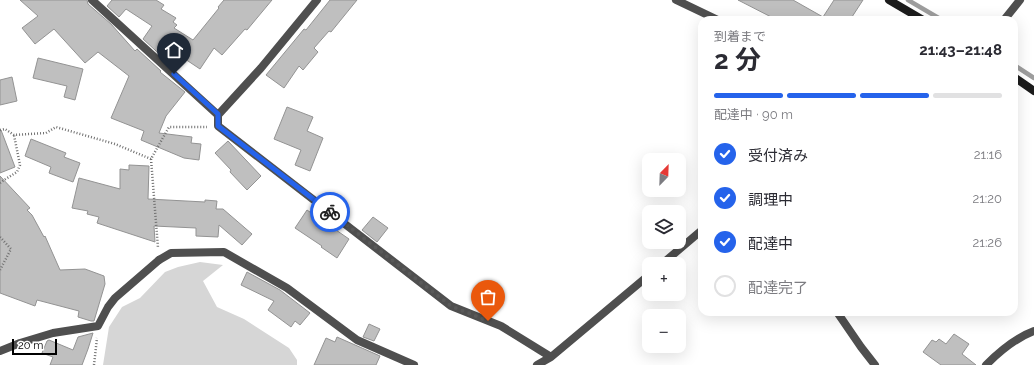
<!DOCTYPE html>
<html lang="ja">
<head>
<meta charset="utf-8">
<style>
	body { margin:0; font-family:Raleway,"Noto Sans JP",sans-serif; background:#f2f2f3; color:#2b2b33; height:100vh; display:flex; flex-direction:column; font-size:15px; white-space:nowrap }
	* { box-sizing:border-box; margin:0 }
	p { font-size:13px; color:#7c7c81 }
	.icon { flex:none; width:22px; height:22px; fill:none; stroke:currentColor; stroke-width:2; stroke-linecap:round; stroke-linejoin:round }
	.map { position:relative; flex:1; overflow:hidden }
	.panel { position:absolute; left:698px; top:16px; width:320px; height:300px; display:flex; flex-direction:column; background:#fff; border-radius:12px; box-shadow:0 4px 16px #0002 }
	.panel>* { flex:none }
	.needle { width:26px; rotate:23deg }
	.fabs { position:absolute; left:642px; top:153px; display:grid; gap:8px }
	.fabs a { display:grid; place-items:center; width:44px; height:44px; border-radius:8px; background:#fff; box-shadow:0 4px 16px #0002; font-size:20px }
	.scale { position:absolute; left:12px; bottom:10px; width:45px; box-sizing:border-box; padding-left:4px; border:2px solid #000; border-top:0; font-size:11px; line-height:14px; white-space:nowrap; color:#000; -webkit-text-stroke:3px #fff; paint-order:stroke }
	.pin { position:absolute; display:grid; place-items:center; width:34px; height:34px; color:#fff; margin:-41px -17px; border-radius:50% 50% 50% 0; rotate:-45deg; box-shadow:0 0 4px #0007 }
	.pin .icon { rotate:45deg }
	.courier { position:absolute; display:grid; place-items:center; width:40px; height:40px; margin:-20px; border:3px solid #2563eb; border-radius:50%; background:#fff; color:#222; box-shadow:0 1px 5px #0007 }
	.head em { font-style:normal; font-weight:700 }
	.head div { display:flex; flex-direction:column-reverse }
	.head { display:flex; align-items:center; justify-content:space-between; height:68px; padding:0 16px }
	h1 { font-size:26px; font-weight:700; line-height:30px }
	.bar { display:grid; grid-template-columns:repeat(4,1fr); gap:6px 4px; align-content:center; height:48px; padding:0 16px }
	.bar i { height:5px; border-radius:3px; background:#e1e1e2 }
	.bar .selected { background:#2563eb }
	.bar p { grid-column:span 4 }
	ol { padding:0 16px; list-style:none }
	li { display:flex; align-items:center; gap:12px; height:44px }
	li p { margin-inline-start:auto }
	li .icon { padding:4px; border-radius:50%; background:#2563eb; color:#fff; stroke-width:4 }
	li:last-child { color:#7c7c81 }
	li i { width:22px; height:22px; border:2px solid #e1e1e2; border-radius:50% }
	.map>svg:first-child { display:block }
	.green { fill:#d6d6d6 }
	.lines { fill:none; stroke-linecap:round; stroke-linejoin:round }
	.stream { stroke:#9d9d9d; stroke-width:4.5 }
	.building { fill:#bfbfbf; stroke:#939393 }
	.path { stroke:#717171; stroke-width:2.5; stroke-dasharray:1 2; stroke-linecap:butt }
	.service { stroke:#4f4f4f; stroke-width:8 }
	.minor { stroke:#4f4f4f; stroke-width:8 }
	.secondary { stroke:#1c1c1c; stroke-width:8 }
	.done { stroke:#595959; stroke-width:4; stroke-dasharray:0 7.2 }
	.route { stroke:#2563eb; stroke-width:5 }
</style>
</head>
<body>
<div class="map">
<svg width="1034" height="365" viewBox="0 0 1034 365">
	<rect width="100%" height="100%" fill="#fff"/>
	<path class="green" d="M 200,262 L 223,265 L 203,281 L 217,307 L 244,319 L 289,348 L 297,360 L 297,365 L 103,365 L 109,327 L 122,307 L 140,298 L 165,272 L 178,267 Z"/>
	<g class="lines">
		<path class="stream" d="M 908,0 L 942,20
			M 1014,65 L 1034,78"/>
	</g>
	<path class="building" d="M 20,0 L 87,0 L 88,4 L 111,24 L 135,51 L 137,49 L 161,71 L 160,72 L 185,92 L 166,116 L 159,133 L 192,137 L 191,143 L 201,144 L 199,160 L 184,158 L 141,140 L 144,131 L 111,118 L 129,76 L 98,52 L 85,63 L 54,29 L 35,44 L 22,28 L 38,16 Z
		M 112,0 L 156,0 L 164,5 L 161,9 L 176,18 L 173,22 L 177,25 L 174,28 L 193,40 L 219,8 L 218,7 L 224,0 L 272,0 L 247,30 L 245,29 L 222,55 L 214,48 L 200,69 L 173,51 L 167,61 L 143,39 L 152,26 L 126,9 L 119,17 L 107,6 Z
		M 330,0 L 357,0 L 331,32 L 329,31 L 314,48 L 318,52 L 303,70 L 299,66 L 284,88 L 266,75 L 304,29 L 306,30 Z
		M 738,0 L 793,0 L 823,17 L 834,0 L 863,0 L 850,20 L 777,20 Z
		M 38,58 L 83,69 L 75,100 L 64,97 L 67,86 L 33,78 Z
		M 12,77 L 17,101 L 0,105 L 0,80 Z
		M 287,107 L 313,117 L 307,131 L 323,138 L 310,171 L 295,165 L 301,150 L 274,139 Z
		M 1,130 L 15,167 L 0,173 L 0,131 Z
		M 31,139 L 66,153 L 64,157 L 80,163 L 73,182 L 49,173 L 51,167 L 25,156 Z
		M 228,141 L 261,176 L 247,190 L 230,172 L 231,170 L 215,153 Z
		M 129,165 L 149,166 L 148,199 L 205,202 L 205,200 L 217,201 L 216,209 L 223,209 L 252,234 L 242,245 L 219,225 L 218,237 L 196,236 L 196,228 L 154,226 L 155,242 L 97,223 L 99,217 L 87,214 L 88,211 L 72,208 L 79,178 L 120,189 L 120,169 L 129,170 Z
		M 0,176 L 30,208 L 27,210 L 32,215 L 44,237 L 45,236 L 60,270 L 85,269 L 104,276 L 105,284 L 94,321 L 91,321 L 78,317 L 79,311 L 37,300 L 35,306 L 0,293 Z
		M 307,210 L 349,239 L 337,258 L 321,247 L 322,246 L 295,228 Z
		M 373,217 L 388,228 L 377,242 L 362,230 Z
		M 247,272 L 280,290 L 310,313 L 300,325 L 295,321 L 291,327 L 268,310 L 274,301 L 241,285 Z
		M 369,324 L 380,329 L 374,341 L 363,337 Z
		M 93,333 L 88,349 L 82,365 L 50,365 L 53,357 L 42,353 L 47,341 L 49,340 L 73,350 L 78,337 Z
		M 954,334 L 969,344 L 962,354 L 976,365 L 941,365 L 923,352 L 932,340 L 936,342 L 939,339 L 946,344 Z
		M 337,337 L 380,356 L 376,365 L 314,365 L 326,338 L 335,342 Z"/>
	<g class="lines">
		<path class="path" d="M 0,130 L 5,129 L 14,135 L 46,133 L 56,127 L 115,144 L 151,159 L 169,127 L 207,127
			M 151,159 L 158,248
			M 0,183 L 4,180 L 17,172 L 20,165 L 14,135
			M 0,237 L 11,249 L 0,270
			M 94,365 L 97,338"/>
		<path class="service" d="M 0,351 L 20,343 L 53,333 L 98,326 L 108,307 L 115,298 L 159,260"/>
		<path class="minor" d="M 92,0 L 218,115
			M 317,0 L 261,68 L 218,115 L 218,126 L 451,306 L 501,326 L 551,357
			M 676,0 L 718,20
			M 1004,20 L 1020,0
			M 159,260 L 171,253 L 224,252 L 287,288 L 357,340 L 414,365
			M 662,264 L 702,230
			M 837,312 L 861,347 L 875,365
			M 537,365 L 551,357 L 649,275
			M 986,365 C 1000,351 1015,338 1034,331"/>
		<path class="secondary" d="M 889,0 L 923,20
			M 1014,77 L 1034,91"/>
	</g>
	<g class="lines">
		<path class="done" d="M 330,212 L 451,306 L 488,321"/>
		<path class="route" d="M 174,74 L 218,114 L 218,126 L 330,212"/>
	</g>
</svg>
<div class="fabs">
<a><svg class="needle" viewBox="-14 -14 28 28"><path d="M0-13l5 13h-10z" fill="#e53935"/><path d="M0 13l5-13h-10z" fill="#7c7c81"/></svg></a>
<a><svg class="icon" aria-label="layers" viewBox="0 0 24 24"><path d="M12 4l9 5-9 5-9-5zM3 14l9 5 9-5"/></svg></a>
<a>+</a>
<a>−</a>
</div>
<div class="scale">20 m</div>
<div class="pin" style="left:488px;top:321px;background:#ea580c"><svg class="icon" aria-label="bag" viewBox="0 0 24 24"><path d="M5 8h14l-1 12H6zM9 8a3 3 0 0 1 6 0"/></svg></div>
<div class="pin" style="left:174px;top:74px;background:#1f2937"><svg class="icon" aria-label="home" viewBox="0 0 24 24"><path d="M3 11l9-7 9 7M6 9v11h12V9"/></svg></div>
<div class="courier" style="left:330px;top:212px"><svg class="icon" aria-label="bike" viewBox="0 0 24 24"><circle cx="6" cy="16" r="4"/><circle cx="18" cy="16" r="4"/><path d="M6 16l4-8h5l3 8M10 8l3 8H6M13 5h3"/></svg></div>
<section class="panel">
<div class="head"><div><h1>2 分</h1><p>到着まで</p></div><em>21:43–21:48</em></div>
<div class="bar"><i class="selected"></i><i class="selected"></i><i class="selected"></i><i></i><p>配達中 · 90 m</p></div>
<ol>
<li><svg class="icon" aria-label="check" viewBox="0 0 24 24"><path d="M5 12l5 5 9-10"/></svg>受付済み<p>21:16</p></li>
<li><svg class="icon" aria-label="check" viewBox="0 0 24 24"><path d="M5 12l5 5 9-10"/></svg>調理中<p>21:20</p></li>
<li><svg class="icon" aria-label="check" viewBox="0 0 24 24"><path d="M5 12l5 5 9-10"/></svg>配達中<p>21:26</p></li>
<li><i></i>配達完了</li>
</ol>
</section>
</div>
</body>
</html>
